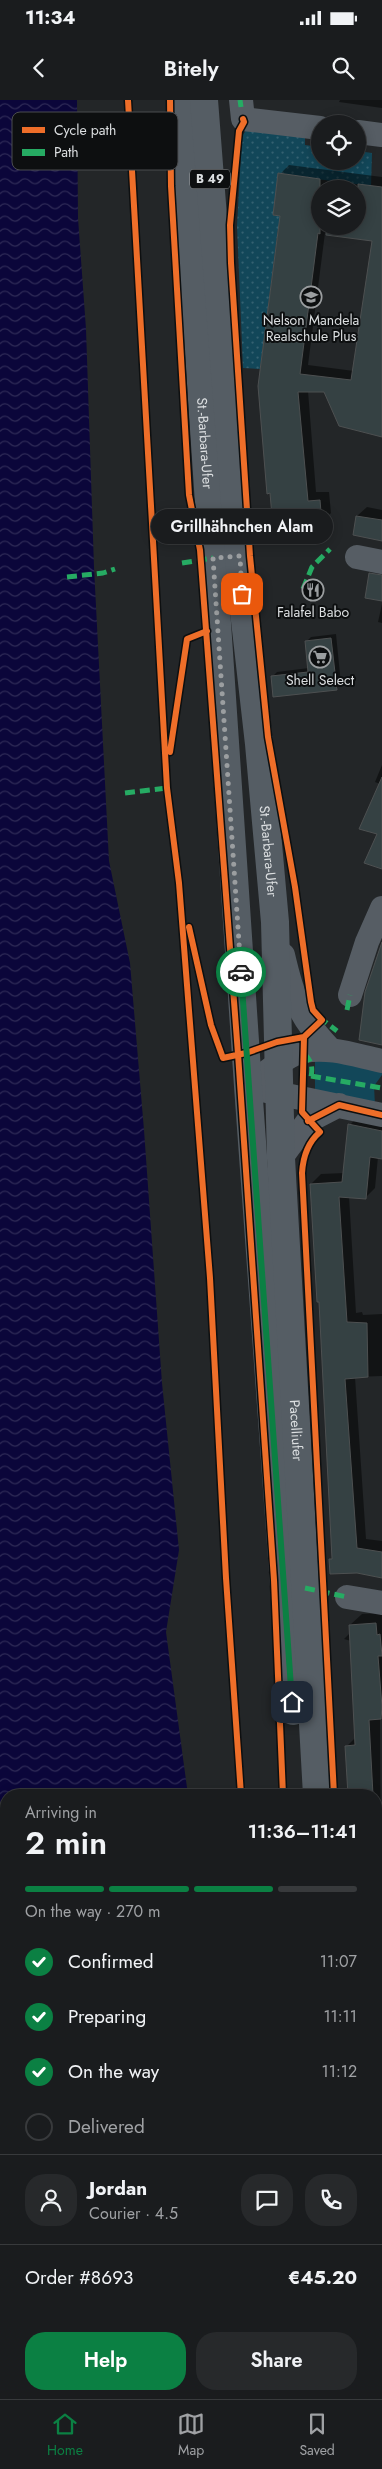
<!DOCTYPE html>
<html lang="en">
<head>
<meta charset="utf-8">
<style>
	body { margin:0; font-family:Jost,sans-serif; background:#27292b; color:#f1f3f6; height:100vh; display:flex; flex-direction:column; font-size:19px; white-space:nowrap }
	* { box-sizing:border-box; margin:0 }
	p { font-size:16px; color:#9fa1a4 }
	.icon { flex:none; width:28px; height:28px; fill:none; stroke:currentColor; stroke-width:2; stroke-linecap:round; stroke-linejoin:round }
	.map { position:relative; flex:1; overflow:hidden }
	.sheet { position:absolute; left:0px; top:1689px; width:382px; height:611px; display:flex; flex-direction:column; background:#1a1c1e; border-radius:20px 20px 0 0; box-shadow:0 2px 12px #0003,0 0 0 1px #383a3c }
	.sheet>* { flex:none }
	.controls { position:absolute; left:311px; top:15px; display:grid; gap:10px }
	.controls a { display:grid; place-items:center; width:55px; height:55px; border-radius:50%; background:#1a1c1e; box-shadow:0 2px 12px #0003,0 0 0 1px #383a3c; font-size:25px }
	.pin { position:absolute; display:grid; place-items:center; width:42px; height:42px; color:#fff; margin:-21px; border-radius:10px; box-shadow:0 2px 8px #0006 }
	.courier { position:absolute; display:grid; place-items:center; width:50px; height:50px; margin:-25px; border:4px solid #0b8043; border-radius:50%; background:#fff; color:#222; box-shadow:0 1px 6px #0007 }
	.bubble { position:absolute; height:35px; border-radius:18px; background:#1a1c1e; box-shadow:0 2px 12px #0003,0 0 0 1px #383a3c; font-size:16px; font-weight:600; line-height:35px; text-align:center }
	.summary em { font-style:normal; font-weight:600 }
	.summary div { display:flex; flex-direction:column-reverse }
	.summary { display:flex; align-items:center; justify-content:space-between; height:85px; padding:0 25px }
	h1 { font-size:32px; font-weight:600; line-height:38px }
	.bar { display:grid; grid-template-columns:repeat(4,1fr); gap:8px 5px; align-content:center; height:60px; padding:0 25px }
	.bar i { height:6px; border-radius:4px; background:#383a3c }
	.bar .on { background:#0b8043 }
	.bar p { grid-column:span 4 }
	.line { display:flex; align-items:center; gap:12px; padding:0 25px; border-top:1px solid #383a3c }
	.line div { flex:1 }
	.round { display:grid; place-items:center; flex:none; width:52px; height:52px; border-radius:20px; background:#27292b }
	ol { padding:0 25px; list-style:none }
	li { display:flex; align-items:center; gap:15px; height:55px }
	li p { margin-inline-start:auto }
	li .icon { padding:5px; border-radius:50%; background:#0b8043; color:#fff; stroke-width:4 }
	li:last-child { color:#9fa1a4 }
	li i { width:28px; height:28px; border:2px solid #383a3c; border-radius:50% }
	.action { display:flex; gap:10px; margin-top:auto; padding:10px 25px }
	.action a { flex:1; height:58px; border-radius:20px; background:#0b8043; color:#fff; font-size:20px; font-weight:600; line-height:58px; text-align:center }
	.action a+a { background:#27292b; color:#f1f3f6 }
	.status { display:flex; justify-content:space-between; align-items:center; height:35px; padding:0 25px; background:#1a1c1e; direction:ltr }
	.status svg { height:14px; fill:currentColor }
	header { display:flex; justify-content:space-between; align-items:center; height:65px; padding:0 25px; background:#1a1c1e; font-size:22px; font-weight:600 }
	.tab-bar { display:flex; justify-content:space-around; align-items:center; height:70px; border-top:1px solid #383a3c; background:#1a1c1e; font-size:14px; color:#9fa1a4 }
	.tab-bar a { display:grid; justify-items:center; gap:2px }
	.tab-bar .on { color:#0b8043 }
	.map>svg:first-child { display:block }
	.grass { fill:url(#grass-dots) }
	.park { fill:#124759 }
	.water { fill:url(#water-waves) }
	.shadow { fill:#0007; fill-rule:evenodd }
	.building { fill:#354143; stroke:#4d5051 }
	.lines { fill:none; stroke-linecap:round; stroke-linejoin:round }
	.minor { stroke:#565d64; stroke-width:24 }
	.major { stroke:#555d64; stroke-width:28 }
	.quiet { stroke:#26ab63; stroke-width:5; stroke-dasharray:10 5; stroke-linecap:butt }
	.cycleway-casing { stroke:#0d0f10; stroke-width:9 }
	.cycleway { stroke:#ee6e29; stroke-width:6 }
	.done { stroke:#9b9ea0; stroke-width:5; stroke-dasharray:0 9 }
	.route { stroke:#0b8043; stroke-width:6 }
	.labels { text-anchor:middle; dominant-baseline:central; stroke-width:4; stroke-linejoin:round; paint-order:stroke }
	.shield { fill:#0d0f10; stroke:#9ea1a2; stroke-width:1 }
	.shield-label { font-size:12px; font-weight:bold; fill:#dcdfe1 }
	.poi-label { font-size:14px; fill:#dcdfe1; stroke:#0d0f10 }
	.street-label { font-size:14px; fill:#dcdfe1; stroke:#0d0f10 }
	.key { fill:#0d0f10; stroke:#4b4d4f; stroke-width:1 }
	.key-label { font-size:14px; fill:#dcdfe1 }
</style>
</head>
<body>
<div class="status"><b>11:34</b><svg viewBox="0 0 49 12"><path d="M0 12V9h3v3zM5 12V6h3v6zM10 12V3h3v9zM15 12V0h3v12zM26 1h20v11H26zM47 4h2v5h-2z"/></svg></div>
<header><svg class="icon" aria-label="back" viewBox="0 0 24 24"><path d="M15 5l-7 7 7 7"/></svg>Bitely<svg class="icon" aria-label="search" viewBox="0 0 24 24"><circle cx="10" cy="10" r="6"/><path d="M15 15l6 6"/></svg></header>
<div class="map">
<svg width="382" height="2299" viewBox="0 0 382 2299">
	<defs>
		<pattern id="grass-dots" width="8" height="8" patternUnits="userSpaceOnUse" patternTransform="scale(1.25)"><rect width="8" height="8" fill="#124759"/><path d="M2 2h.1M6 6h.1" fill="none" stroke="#346171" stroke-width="1.8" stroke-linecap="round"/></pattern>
		<pattern id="water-waves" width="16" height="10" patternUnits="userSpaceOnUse" patternTransform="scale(1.25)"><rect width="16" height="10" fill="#0b063a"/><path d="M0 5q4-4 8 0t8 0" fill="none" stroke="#2e2a56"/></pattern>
	</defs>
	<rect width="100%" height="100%" fill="#232628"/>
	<path class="grass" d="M 247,29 L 305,35 L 305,45 L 320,47 L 320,61 L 358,61 L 358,51 L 372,53 L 371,86 L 278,74 L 273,115 L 292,117 L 290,130 L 278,129 L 260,269 L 243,268 L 237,126 L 242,36 Z
		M 376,1979 L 382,1979 L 382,2038 L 376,2038 Z"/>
	<path class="park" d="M 315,959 L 382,969 L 382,975 L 374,986 L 375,1005 L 315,992 Z"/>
	<path class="water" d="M 0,0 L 77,0 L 78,118 L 86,229 L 94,467 L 109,761 L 130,863 L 144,1030 L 162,1283 L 179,1450 L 166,1532 L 188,1695 L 6,1695 L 6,2294 L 215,2294 L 215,2299 L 0,2299 Z"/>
	<path class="shadow" d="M 340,0 L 382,0 L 382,8 L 339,2 Z
		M 289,65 L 382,77 L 382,335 L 325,290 L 308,291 L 316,392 L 329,392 L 331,413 L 321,423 L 274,427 L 281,115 L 280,74 ZM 320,89 L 358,89 L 358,126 L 320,126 ZM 325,133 L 374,140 L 354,271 L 308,265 Z
		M 367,407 L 382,410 L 382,440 L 354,434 L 357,416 Z
		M 382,504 L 382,523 L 378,522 Z
		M 336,534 L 341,584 L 336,589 L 272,577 L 277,572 L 309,568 L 306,542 L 311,537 Z
		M 382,665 L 382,768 L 379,733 L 380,684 L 375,682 Z
		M 359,1015 L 382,1020 L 382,1058 L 378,1057 L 375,1088 L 366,1097 L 349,1096 L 356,1213 L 362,1212 L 363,1215 L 382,1214 L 382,1276 L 355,1277 L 366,1439 L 382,1441 L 382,1476 L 357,1472 L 331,1473 L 332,1444 L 320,1201 L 311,1084 L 321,1074 L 344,1073 L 350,1025 Z
		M 382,1513 L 382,1617 L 380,1619 L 382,1941 L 376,1941 L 376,1695 L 350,1695 L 347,1646 L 356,1637 L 351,1541 L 344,1539 L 351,1532 L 350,1525 L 362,1514 Z
		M 382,2043 L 382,2078 L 378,2078 L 377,2048 Z
		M 382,2159 L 382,2191 L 381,2191 L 380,2160 Z"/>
	<path class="building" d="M 278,73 L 320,79 L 320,134 L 318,133 L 300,274 L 351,280 L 372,141 L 326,135 L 327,126 L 358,126 L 358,84 L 382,87 L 382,337 L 339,326 L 324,292 L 298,292 L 308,401 L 320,400 L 322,424 L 273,428 L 270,393 L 267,394 L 258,286 L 280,116 L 273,115 Z
		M 356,416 L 382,420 L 382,441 L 353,435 Z
		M 369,473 L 382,475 L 382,501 L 365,498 Z
		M 331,538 L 337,590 L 273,597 L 271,576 L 308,572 L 305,541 Z
		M 382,677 L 382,769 L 364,763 L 377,734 L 359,729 Z
		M 382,842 L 382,945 L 359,940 L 365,892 Z
		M 348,1024 L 382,1031 L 382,1059 L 370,1057 L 366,1099 L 339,1097 L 347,1222 L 367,1223 L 368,1277 L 345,1279 L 357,1448 L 382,1452 L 382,1478 L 357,1473 L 330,1474 L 329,1459 L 332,1459 L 319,1202 L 317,1202 L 310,1084 L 342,1082 Z
		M 376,1523 L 377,1535 L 380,1534 L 382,1556 L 378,1556 L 382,1607 L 381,1619 L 369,1620 L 373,1695 L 348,1695 L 345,1646 L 355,1645 L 349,1525 Z"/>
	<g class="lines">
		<path class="minor" d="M 241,0 L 243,19 L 320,28
			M 358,32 L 382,35
			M 357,457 L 382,462
			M 283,855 C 293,898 299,917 330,949
			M 350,895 L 367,842 L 382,808
			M 248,986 C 262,976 287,954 304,951 C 330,946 357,956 382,961
			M 262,990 L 382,1015
			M 281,1058 L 308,1021 L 339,1005
			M 347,1497 L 382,1503"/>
		<g class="major">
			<path id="s1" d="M 182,0 L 248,986 L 293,1611"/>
			<path id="s2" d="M 204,0 L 242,494 L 259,644 L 275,822 L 281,1058 L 317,1695"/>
			<path d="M 331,2294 L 331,2299"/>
			<path d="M 360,2294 L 360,2299"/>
			<path d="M 309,2299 L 309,2294"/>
		</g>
		<path class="quiet" d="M 240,0 L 241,7
			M 182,463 L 213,458
			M 67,477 L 103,473 L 115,469
			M 303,489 L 312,467 L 330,449
			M 125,693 L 167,688
			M 347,910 L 350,895
			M 319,917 L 337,931
			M 304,954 C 313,961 313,970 310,981
			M 311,976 L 382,988
			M 305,1488 L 347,1497
			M 269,2294 L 269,2299
			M 281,2294 L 281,2299
			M 293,2294 L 293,2299
			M 375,2294 L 375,2299"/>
		<g class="cycleway-casing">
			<path id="cycleway" d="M 128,0 L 167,688 L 179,783 L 210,1178 L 226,1478 L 241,1695
				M 170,0 L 171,86 L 189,395 L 200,450 L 238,954 L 274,1480 L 283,1695
				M 170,652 L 187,539 L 207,531
				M 189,827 L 211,925 L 223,958 L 246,953 L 277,942 L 304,937 L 322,920 L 313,910 L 311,902 L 295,787 L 268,637 L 250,456 L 231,163 L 230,125 L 239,31 L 244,22 L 243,19
				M 304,937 L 302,1012 L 320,1032 C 307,1043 303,1057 302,1073 L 334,1695
				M 308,1021 L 339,1005 L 382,1015"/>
		</g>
		<use href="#cycleway" class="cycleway"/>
	</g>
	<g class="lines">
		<path class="done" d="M 241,872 L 213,458 L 240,456 L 242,494"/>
		<path class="route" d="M 241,872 L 292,1602"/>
	</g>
	<defs>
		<g id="school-ring" transform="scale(1.125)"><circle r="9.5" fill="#0d0f10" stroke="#9b9ea0" stroke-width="1.5"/><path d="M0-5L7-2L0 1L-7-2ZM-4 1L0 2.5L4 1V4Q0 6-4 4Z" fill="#9b9ea0"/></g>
		<g id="restaurant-ring" transform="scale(1.125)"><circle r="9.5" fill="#0d0f10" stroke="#9b9ea0" stroke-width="1.5"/><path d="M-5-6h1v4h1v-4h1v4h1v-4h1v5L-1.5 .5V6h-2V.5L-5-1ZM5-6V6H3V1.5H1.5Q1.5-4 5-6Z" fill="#9b9ea0"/></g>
		<g id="supermarket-ring" transform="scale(1.125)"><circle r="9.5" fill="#0d0f10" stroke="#9b9ea0" stroke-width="1.5"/><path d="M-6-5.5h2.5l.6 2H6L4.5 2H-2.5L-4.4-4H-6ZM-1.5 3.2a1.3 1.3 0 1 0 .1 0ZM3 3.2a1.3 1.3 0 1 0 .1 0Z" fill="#9b9ea0"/></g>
	</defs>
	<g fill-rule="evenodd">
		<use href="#school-ring" x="311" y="197"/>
		<use href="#restaurant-ring" x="313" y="490"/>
		<use href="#supermarket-ring" x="320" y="557"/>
	</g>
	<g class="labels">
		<rect class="shield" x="190" y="69.5" width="40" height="19" rx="4"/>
		<g class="shield-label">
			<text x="210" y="79">B 49</text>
		</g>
		<g class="poi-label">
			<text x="311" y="220">Nelson Mandela<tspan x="311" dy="16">Realschule Plus</tspan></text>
			<text x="313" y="512">Falafel Babo</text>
			<text x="320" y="580">Shell Select</text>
		</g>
		<g class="street-label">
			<text stroke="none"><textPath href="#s1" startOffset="344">St.-Barbara-Ufer</textPath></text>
			<text stroke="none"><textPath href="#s2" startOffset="754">St.-Barbara-Ufer</textPath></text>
			<text stroke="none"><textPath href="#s2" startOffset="1334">Pacelliufer</textPath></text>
		</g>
	</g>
	<rect x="12" y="12" width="166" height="58" rx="8" class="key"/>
	<rect x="22" y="27" width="23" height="6" fill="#ee6e29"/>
	<rect x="22" y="49" width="23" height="7" fill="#26ab63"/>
	<g class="key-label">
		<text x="54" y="35">Cycle path</text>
		<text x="54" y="57">Path</text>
	</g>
</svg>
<div class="controls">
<a><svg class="icon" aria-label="locate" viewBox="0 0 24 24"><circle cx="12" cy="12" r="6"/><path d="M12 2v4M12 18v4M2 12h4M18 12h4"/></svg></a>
<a><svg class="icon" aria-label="layers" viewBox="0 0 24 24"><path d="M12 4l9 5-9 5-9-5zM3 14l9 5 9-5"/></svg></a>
</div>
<div class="pin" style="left:242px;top:494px;background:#ea580c"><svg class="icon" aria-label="bag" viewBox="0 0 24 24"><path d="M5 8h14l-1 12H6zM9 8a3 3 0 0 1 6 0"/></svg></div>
<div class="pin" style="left:292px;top:1602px;background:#1f2937"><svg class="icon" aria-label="home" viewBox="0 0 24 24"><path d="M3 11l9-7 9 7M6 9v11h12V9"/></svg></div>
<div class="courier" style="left:241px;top:872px"><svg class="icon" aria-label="car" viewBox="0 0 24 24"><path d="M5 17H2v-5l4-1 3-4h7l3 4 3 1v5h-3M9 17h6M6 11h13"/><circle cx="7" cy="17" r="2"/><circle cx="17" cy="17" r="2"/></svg></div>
<div class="bubble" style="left:151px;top:409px;width:182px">Grillhähnchen Alam</div>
<section class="sheet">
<div class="summary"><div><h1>2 min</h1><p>Arriving in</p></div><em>11:36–11:41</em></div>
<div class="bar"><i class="on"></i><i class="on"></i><i class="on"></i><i></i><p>On the way · 270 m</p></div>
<ol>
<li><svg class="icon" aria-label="check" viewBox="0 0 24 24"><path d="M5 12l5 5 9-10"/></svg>Confirmed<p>11:07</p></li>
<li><svg class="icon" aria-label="check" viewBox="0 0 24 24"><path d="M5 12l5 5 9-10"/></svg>Preparing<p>11:11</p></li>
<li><svg class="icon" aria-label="check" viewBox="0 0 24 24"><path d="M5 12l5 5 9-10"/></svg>On the way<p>11:12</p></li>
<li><i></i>Delivered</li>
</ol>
<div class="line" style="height:90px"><a class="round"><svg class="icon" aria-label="person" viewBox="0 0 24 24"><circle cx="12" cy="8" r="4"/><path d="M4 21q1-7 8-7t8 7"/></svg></a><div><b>Jordan</b><p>Courier · 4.5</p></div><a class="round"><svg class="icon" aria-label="chat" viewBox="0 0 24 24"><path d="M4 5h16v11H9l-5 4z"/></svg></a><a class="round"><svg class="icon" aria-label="phone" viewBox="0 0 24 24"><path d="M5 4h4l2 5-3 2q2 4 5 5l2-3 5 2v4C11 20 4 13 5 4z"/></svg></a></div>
<div class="line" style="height:65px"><div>Order #8693</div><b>€45.20</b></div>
<div class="action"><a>Help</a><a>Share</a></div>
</section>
</div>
<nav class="tab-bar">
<a class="on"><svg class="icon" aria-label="home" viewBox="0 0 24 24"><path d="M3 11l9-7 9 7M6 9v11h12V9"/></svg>Home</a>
<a><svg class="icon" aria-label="map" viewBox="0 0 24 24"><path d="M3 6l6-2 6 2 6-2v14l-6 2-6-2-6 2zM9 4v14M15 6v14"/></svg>Map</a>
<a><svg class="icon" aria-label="saved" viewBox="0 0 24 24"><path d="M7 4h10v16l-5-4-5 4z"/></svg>Saved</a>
</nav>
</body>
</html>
